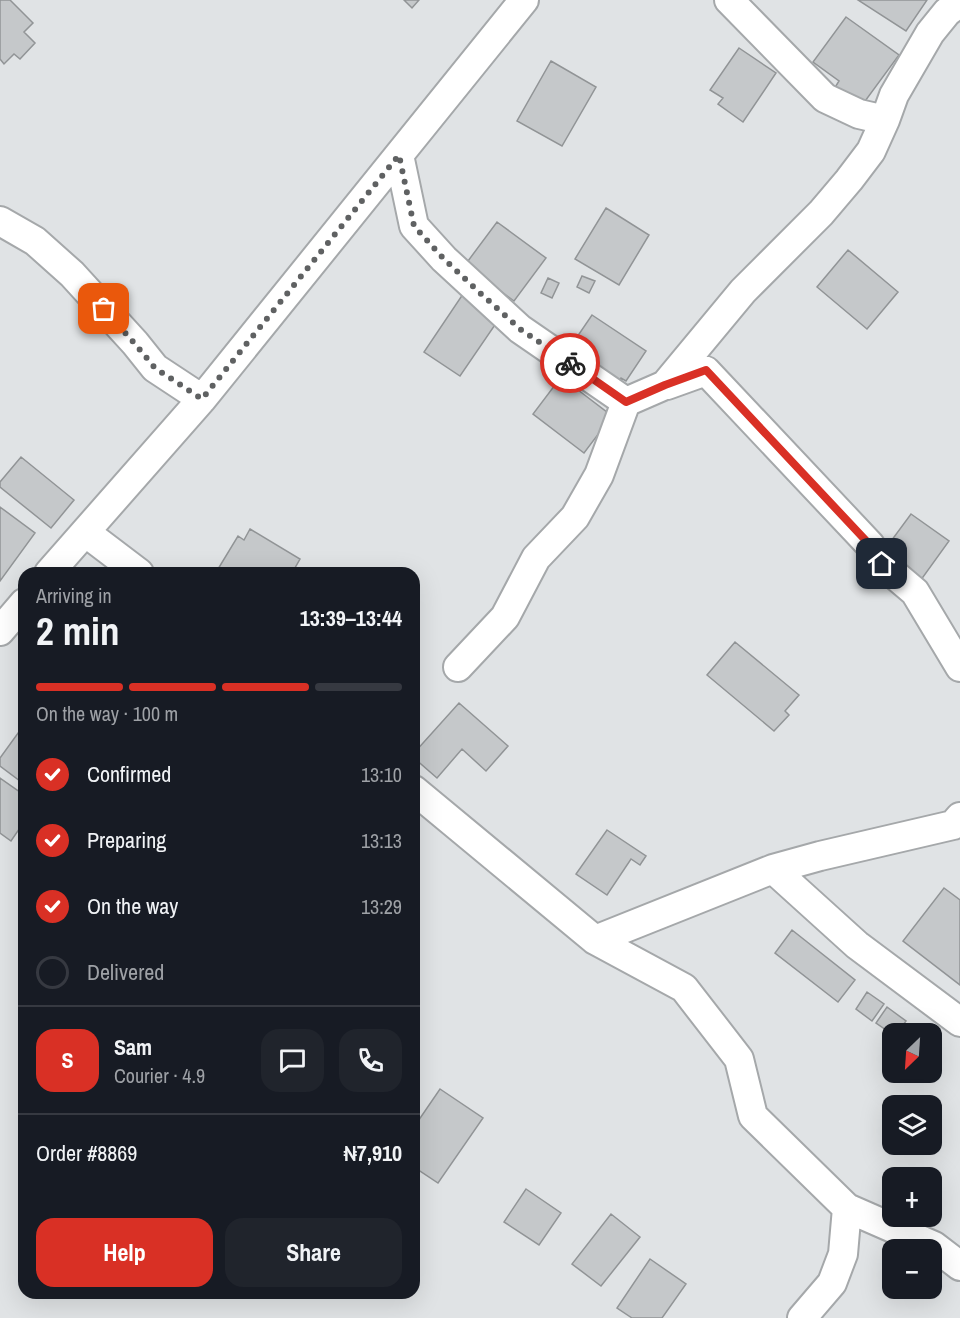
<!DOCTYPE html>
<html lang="en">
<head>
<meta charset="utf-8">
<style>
	body { margin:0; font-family:"Archivo Narrow",sans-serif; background:#20242c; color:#f1f3f6; height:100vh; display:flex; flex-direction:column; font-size:22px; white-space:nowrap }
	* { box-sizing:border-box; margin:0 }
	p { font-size:20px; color:#9ea1a6 }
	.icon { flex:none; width:33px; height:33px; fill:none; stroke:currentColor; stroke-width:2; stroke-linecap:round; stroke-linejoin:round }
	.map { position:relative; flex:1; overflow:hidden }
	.drawer { position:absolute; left:18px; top:567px; width:402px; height:732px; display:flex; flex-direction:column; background:#171b24; border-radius:18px; box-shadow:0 6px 24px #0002 }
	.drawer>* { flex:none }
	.needle { width:39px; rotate:205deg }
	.buttons { position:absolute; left:882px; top:1023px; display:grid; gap:12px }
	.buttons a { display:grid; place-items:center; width:60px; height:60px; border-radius:12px; background:#171b24; box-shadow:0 6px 24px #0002; font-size:30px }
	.pin { position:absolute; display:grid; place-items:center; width:51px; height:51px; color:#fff; margin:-26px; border-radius:12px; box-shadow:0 3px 9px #0006 }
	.courier { position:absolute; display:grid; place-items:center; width:60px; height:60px; margin:-30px; border:4px solid #d93025; border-radius:50%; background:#fff; color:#222; box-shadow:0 2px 8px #0007 }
	.overview em { font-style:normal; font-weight:700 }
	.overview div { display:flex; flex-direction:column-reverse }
	.overview { display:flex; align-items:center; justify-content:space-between; height:102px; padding:0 18px }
	h1 { font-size:39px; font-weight:700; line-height:45px }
	.bar { display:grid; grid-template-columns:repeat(4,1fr); gap:9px 6px; align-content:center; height:72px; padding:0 18px }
	.bar i { height:8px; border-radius:4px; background:#363941 }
	.bar .on { background:#d93025 }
	.bar p { grid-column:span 4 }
	.line { display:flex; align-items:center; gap:15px; padding:0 18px; border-top:2px solid #363941 }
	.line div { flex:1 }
	.round { display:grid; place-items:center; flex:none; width:63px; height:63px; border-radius:18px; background:#20242c }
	ol { padding:0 18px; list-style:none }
	li { display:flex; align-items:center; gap:18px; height:66px }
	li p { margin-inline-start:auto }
	li .icon { padding:6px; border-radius:50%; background:#d93025; color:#fff; stroke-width:4 }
	li:last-child { color:#9ea1a6 }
	li i { width:33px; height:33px; border:3px solid #363941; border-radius:50% }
	.primary-button { display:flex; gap:12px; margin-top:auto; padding:12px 18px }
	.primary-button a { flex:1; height:69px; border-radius:18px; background:#d93025; color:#fff; font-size:24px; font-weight:700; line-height:69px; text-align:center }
	.primary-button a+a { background:#20242c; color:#f1f3f6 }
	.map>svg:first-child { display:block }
	.building { fill:#c5c8ca; stroke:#919496; stroke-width:1.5 }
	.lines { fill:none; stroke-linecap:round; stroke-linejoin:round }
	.street-casing { stroke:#a5a8aa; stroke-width:32 }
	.street { stroke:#fff; stroke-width:28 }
	.done { stroke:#5f6162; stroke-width:6; stroke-dasharray:0 10.8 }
	.route { stroke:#d93025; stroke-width:8 }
</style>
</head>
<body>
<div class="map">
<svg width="960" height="1318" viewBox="0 0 960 1318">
	<rect width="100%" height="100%" fill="#e0e3e5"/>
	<path class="building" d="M 0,0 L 10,0 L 33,23 L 24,32 L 35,43 L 20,59 L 14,54 L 4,64 L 0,59 Z
		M 404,0 L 419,0 L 412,8 Z
		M 858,0 L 927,0 L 906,31 Z
		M 846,17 L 899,55 L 860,108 L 834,89 L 839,81 L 813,62 Z
		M 739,48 L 776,73 L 743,122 L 718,104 L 723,98 L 710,90 Z
		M 551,61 L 596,87 L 562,146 L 517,121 Z
		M 606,208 L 649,235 L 619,285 L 575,259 Z
		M 497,222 L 546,258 L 514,301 L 465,265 Z
		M 848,250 L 898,292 L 867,329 L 817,287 Z
		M 582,276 L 595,281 L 589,293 L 577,287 Z
		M 548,278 L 559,283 L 552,298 L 541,293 Z
		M 463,294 L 499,319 L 460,376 L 424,352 Z
		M 592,315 L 646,351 L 626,381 L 621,378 L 614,390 L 564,356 Z
		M 561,377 L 612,416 L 584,453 L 533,414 Z
		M 21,457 L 74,500 L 51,528 L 0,487 L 0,482 Z
		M 0,507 L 35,533 L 0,581 Z
		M 911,514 L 949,541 L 918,584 L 880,556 Z
		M 250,529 L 300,559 L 292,573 L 225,573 L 218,569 L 238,536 L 244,540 Z
		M 735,642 L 799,695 L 785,711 L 789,715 L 774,731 L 707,675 Z
		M 459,703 L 508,746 L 486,771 L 462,749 L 437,778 L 414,758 L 414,753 Z
		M 21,729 L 24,731 L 24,784 L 0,766 L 0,758 Z
		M 0,778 L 24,795 L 24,822 L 11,841 L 0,833 Z
		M 607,830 L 646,856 L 640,865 L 631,859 L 607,895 L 576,874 Z
		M 944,888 L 960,900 L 960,985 L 903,941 Z
		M 792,930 L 855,980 L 838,1002 L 775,953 Z
		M 867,992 L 884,1004 L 872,1021 L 856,1009 Z
		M 887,1007 L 906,1021 L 897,1034 L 892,1034 L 876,1023 Z
		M 440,1089 L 483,1118 L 438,1183 L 414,1167 L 414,1127 Z
		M 526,1189 L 561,1213 L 539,1245 L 504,1222 Z
		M 611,1214 L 640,1237 L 601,1286 L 572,1264 Z
		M 650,1259 L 686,1284 L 662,1318 L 632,1318 L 617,1308 Z"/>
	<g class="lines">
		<g class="street-casing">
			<path id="street" d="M 729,0 L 825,98 L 859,114 L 885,120
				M 399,155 L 414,226 L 444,259 L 520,329 L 626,402 L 665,385 L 743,291 L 821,213 L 849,180 L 871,151 L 885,120 L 894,95 L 930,33 L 947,12 L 960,2
				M 0,221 L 35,241 L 72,274 L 135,343 L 155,368 L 202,399
				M 667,385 L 706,371 L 870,545 L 882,564 L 915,592 L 960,667
				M 85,532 L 139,573
				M 49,573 L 202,399 L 524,0
				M 0,631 L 24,603
				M 458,667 L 505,617 L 536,558 L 575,517 L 599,475 L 626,402
				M 414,790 L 595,940 L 684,988 L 739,1059 L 753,1116 L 847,1208 L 934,1246 L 960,1266
				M 773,869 L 857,945 L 960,1022
				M 595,940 L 773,869 L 820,856 L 953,825 L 960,817
				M 802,1318 L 832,1283 L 843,1254 L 847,1208"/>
		</g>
		<use href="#street" class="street"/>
	</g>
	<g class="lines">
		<path class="done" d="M 104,309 L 135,344 L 155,368 L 202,399 L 399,155 L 414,226 L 444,259 L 479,292 L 520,329 L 570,363"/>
		<path class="route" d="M 570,363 L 626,402 L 665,385 L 706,370 L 870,545 L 882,564"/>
	</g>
</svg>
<div class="buttons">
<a><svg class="needle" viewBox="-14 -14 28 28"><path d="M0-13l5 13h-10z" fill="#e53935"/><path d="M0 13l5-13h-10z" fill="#9ea1a6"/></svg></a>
<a><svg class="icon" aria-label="layers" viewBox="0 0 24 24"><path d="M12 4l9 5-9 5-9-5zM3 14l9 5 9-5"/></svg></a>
<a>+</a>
<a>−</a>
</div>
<div class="pin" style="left:104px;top:309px;background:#ea580c"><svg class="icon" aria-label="bag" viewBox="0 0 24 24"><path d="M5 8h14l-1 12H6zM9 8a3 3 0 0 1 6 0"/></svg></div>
<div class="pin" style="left:882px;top:564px;background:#1f2937"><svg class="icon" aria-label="home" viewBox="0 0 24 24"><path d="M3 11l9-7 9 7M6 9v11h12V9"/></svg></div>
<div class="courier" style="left:570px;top:363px"><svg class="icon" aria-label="bike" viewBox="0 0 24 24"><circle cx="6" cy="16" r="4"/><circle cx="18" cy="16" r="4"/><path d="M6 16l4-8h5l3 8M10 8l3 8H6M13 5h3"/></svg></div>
<section class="drawer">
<div class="overview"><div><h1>2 min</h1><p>Arriving in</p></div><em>13:39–13:44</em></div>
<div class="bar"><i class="on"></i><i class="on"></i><i class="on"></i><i></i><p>On the way · 100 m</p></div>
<ol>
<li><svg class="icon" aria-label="check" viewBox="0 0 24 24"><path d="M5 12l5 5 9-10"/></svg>Confirmed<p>13:10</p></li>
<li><svg class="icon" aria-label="check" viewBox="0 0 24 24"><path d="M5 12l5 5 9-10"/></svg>Preparing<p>13:13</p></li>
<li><svg class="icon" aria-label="check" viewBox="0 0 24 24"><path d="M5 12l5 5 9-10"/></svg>On the way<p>13:29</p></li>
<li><i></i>Delivered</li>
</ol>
<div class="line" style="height:108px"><b class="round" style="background:#d93025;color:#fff">S</b><div><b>Sam</b><p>Courier · 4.9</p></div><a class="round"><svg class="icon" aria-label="chat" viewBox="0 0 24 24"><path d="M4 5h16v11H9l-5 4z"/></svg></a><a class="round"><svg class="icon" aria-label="phone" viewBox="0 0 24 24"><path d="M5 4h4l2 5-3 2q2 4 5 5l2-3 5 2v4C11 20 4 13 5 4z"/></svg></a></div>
<div class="line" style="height:78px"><div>Order #8869</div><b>₦7,910</b></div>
<div class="primary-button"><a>Help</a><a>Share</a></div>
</section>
</div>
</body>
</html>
